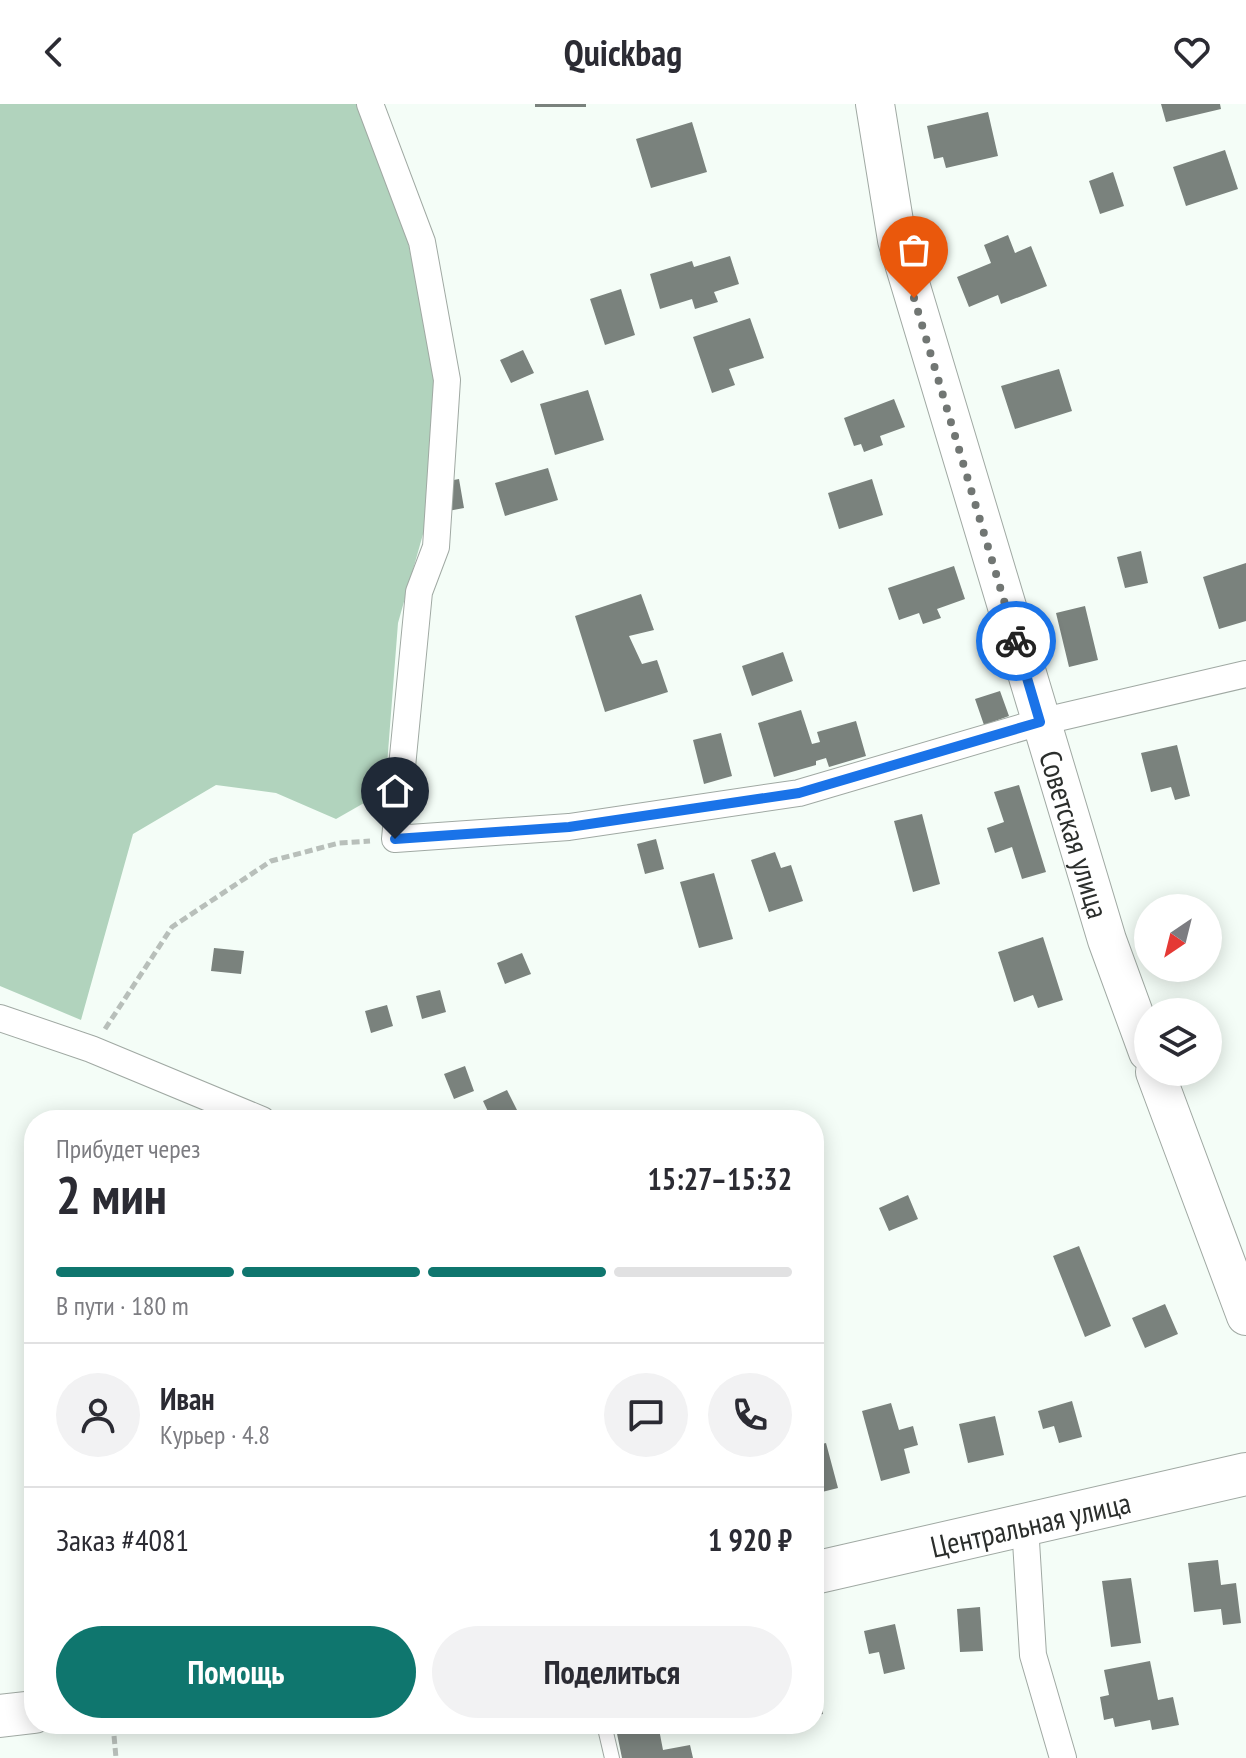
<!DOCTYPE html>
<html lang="ru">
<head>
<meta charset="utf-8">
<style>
	body { margin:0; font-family:"PT Sans Narrow",sans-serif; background:#f2f2f3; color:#2b2b33; height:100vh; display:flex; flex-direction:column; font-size:30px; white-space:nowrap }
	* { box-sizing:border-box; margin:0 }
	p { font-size:26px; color:#7c7c81 }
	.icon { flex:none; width:44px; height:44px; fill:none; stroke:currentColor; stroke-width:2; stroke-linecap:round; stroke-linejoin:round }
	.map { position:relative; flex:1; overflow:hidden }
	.panel { position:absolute; left:24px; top:1006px; width:800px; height:624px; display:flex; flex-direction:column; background:#fff; border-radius:32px; box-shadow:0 4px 20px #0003 }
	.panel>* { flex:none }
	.needle { width:52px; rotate:215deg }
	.controls { position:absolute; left:1134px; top:790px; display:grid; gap:16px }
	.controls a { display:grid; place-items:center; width:88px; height:88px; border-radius:50%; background:#fff; box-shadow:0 4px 20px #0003; font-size:40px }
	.pin { position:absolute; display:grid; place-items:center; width:68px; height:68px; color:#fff; margin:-82px -34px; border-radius:50% 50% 50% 0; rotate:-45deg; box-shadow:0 0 8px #0007 }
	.pin .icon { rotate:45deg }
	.courier { position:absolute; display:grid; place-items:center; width:80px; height:80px; margin:-40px; border:6px solid #1a73e8; border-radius:50%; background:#fff; color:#222; box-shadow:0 2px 10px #0007 }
	.overview em { font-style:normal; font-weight:700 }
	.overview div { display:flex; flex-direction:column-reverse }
	.overview { display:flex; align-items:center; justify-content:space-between; height:136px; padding:0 32px }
	h1 { font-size:52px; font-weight:700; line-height:60px }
	.bar { display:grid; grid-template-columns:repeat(4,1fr); gap:12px 8px; align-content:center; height:96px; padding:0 32px }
	.bar i { height:10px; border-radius:6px; background:#e1e1e2 }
	.bar .current { background:#0f766e }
	.bar p { grid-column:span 4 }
	.line { display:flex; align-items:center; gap:20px; padding:0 32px; border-top:2px solid #e1e1e2 }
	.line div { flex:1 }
	.round { display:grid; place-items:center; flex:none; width:84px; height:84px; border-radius:42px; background:#f2f2f3 }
	.primary-button { display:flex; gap:16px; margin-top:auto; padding:16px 32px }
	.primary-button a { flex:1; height:92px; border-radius:48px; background:#0f766e; color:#fff; font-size:32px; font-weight:700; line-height:92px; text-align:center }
	.primary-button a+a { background:#f2f2f3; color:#2b2b33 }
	header { display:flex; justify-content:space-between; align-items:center; height:104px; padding:0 32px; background:#fff; font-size:36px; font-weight:700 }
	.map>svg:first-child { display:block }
	.green { fill:#b1d3bd }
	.building { fill:#7a827d }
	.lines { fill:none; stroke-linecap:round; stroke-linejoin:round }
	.lane-casing { stroke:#a0a9a3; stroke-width:16 }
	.street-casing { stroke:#a0a9a3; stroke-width:28 }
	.secondary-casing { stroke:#a0a9a3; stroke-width:40 }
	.primary-casing { stroke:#a0a9a3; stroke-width:44 }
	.path { stroke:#b8bfba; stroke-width:5; stroke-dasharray:8 4; stroke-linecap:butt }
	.lane { stroke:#fff; stroke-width:14 }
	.street { stroke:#fff; stroke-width:26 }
	.secondary { stroke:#fff; stroke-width:38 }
	.primary { stroke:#fff; stroke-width:42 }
	.done { stroke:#717673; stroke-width:8; stroke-dasharray:0 14.4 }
	.route { stroke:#1a73e8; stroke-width:10 }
	.labels { text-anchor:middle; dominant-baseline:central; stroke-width:8; stroke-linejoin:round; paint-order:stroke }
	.street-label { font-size:30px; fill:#2b2e2c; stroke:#fff }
</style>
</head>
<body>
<header><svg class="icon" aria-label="back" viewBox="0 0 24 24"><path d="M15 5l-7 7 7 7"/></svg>Quickbag<svg class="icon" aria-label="heart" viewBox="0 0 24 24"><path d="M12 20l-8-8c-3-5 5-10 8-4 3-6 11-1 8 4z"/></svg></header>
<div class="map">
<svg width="1246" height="1654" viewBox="0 0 1246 1654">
	<rect width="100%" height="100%" fill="#f4fdf7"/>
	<path class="green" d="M 0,0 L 380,0 L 444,315 L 425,423 L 398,519 L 385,687 L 336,715 L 276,689 L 216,681 L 133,730 L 81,916 L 0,882 Z"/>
	<path class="building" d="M 535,0 L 586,0 L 586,3 L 535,3 Z
		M 1161,0 L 1220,0 L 1221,5 L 1166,18 Z
		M 988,8 L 998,52 L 946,64 L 943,53 L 934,55 L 927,22 Z
		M 692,18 L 707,68 L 651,84 L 636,35 Z
		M 1225,46 L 1238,85 L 1186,102 L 1173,63 Z
		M 1113,68 L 1124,102 L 1100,110 L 1089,77 Z
		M 1008,131 L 1015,149 L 1031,142 L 1047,182 L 1001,200 L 998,191 L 969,203 L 957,173 L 991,159 L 984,141 Z
		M 730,152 L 739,180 L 714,188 L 718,198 L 695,205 L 692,195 L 660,205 L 650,170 L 692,157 L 694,163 Z
		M 621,185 L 635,231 L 605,241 L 590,195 Z
		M 750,214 L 764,254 L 729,265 L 735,281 L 712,289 L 693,233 Z
		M 523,246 L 534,269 L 511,279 L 500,256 Z
		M 1059,265 L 1072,307 L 1015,325 L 1001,282 Z
		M 588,286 L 604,336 L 555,351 L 540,300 Z
		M 894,295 L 905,323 L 880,332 L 883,341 L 864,348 L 861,340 L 854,342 L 844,314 Z
		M 548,364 L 558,396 L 505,412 L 495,379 Z
		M 459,375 L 464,404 L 448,407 L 443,378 Z
		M 872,375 L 883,411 L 839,425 L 828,389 Z
		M 1141,447 L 1148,479 L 1125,484 L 1117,453 Z
		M 1246,459 L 1246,517 L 1219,525 L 1203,473 Z
		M 954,462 L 965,495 L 937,505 L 941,514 L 923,520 L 919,509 L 899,516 L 888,484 Z
		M 641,490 L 654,526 L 629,532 L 642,560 L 657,556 L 668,588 L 605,608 L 575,512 Z
		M 1085,502 L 1098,556 L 1069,563 L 1056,509 Z
		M 783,548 L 793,577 L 752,592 L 742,562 Z
		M 1000,587 L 1009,612 L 984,621 L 975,595 Z
		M 801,606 L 812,640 L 820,638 L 817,628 L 856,617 L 866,652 L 829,663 L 826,654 L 816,657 L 816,661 L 774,673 L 758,619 Z
		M 721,629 L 732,672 L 704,680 L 693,636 Z
		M 1177,641 L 1190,692 L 1175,696 L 1171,683 L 1151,688 L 1141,649 Z
		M 1019,681 L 1046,768 L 1022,775 L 1012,743 L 995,749 L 987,724 L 1004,718 L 994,688 Z
		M 922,710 L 940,780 L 913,788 L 894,717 Z
		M 656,735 L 664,765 L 645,770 L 637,740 Z
		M 775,748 L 781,764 L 791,761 L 803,797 L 769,808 L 751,756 Z
		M 714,769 L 733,835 L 699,844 L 680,778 Z
		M 1043,833 L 1063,896 L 1038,904 L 1033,891 L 1014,898 L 998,848 Z
		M 214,844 L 244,847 L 241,870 L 211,867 Z
		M 522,849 L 531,870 L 505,880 L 497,859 Z
		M 440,886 L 446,908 L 422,915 L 416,892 Z
		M 387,901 L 393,922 L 371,929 L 365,907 Z
		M 465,962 L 474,987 L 454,995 L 444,970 Z
		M 507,986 L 519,1010 L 507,1016 L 492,1016 L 483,997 Z
		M 908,1091 L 918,1115 L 889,1127 L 879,1104 Z
		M 1079,1142 L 1111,1222 L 1085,1233 L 1053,1152 Z
		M 1165,1200 L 1178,1230 L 1145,1244 L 1132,1214 Z
		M 1072,1297 L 1082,1333 L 1059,1339 L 1054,1322 L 1043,1325 L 1038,1307 Z
		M 891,1299 L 899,1326 L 913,1322 L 918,1341 L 904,1345 L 910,1369 L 881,1377 L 862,1307 Z
		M 995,1312 L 1004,1351 L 968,1359 L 959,1320 Z
		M 826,1339 L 838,1384 L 814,1390 L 814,1342 Z
		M 1218,1456 L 1221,1481 L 1236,1479 L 1241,1519 L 1223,1521 L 1221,1505 L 1194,1508 L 1188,1459 Z
		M 1131,1474 L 1141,1539 L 1111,1543 L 1102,1477 Z
		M 980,1503 L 983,1547 L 960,1548 L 957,1505 Z
		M 895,1520 L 905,1565 L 884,1570 L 879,1548 L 869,1550 L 864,1527 Z
		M 1150,1557 L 1158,1596 L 1173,1593 L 1179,1621 L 1152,1626 L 1150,1616 L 1115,1623 L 1113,1614 L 1104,1616 L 1100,1593 L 1109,1591 L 1104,1566 Z
		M 814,1575 L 823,1610 L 814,1612 Z
		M 615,1620 L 658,1620 L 663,1646 L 690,1641 L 693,1654 L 622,1654 Z
		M 669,1620 L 695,1620 L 695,1621 L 672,1628 Z"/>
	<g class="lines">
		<g class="lane-casing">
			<path id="lane" d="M 604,1620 L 612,1654"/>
		</g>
		<g class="street-casing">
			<path id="street" d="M 370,0 L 422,138 L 447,276 L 436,443 L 419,488 L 395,735 L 569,723 L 799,689 L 1040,618 L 1246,570
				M 0,914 L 91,945 L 262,1016
				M 1025,1421 L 1033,1551 L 1063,1654"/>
		</g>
		<g class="secondary-casing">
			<g id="secondary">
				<path id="s1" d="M 875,0 L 897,136 L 1107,836 L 1148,948"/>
				<path d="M 1155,968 L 1246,1212"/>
			</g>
		</g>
		<g class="primary-casing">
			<g id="primary">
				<path id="s2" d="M 814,1469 L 1246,1370"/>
				<path d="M 0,1612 L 34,1608"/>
			</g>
		</g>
		<path class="path" d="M 105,925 L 172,823 L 271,757 L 339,739 L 370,737
			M 113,1620 L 116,1654
			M 61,1627 L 116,1620"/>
		<use href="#lane" class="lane"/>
		<use href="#street" class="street"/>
		<use href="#secondary" class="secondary"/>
		<use href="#primary" class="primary"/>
	</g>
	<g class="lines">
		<path class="done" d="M 914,194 L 1016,537"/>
		<path class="route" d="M 395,735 L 569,723 L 799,689 L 1040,618 L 1016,537"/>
	</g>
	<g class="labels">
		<g class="street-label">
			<text stroke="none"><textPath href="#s1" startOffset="758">Советская улица</textPath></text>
			<text stroke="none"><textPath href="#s2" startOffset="222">Центральная улица</textPath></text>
		</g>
	</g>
</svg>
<div class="controls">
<a><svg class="needle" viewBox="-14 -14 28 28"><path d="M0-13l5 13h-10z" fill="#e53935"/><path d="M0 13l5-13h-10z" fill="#7c7c81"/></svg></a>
<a><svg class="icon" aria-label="layers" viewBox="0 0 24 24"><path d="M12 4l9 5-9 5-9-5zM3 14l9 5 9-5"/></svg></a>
</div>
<div class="pin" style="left:914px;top:194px;background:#ea580c"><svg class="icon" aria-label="bag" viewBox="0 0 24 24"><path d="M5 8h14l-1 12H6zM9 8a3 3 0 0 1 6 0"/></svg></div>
<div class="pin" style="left:395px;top:735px;background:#1f2937"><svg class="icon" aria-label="home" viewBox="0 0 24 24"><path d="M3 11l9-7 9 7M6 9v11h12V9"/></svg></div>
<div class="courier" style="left:1016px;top:537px"><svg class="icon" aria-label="bike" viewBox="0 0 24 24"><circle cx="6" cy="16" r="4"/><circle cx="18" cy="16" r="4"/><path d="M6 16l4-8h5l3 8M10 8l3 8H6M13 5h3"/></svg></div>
<section class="panel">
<div class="overview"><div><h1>2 мин</h1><p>Прибудет через</p></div><em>15:27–15:32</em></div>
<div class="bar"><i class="current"></i><i class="current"></i><i class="current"></i><i></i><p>В пути · 180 m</p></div>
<div class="line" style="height:144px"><a class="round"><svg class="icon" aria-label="person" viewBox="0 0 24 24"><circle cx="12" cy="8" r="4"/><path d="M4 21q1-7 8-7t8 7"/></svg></a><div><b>Иван</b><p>Курьер · 4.8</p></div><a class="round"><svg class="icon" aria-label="chat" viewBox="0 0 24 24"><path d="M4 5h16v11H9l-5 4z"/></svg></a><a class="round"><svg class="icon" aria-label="phone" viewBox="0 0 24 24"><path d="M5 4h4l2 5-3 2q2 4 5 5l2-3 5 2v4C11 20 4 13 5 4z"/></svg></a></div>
<div class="line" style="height:104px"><div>Заказ #4081</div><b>1 920 ₽</b></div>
<div class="primary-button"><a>Помощь</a><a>Поделиться</a></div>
</section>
</div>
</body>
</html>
